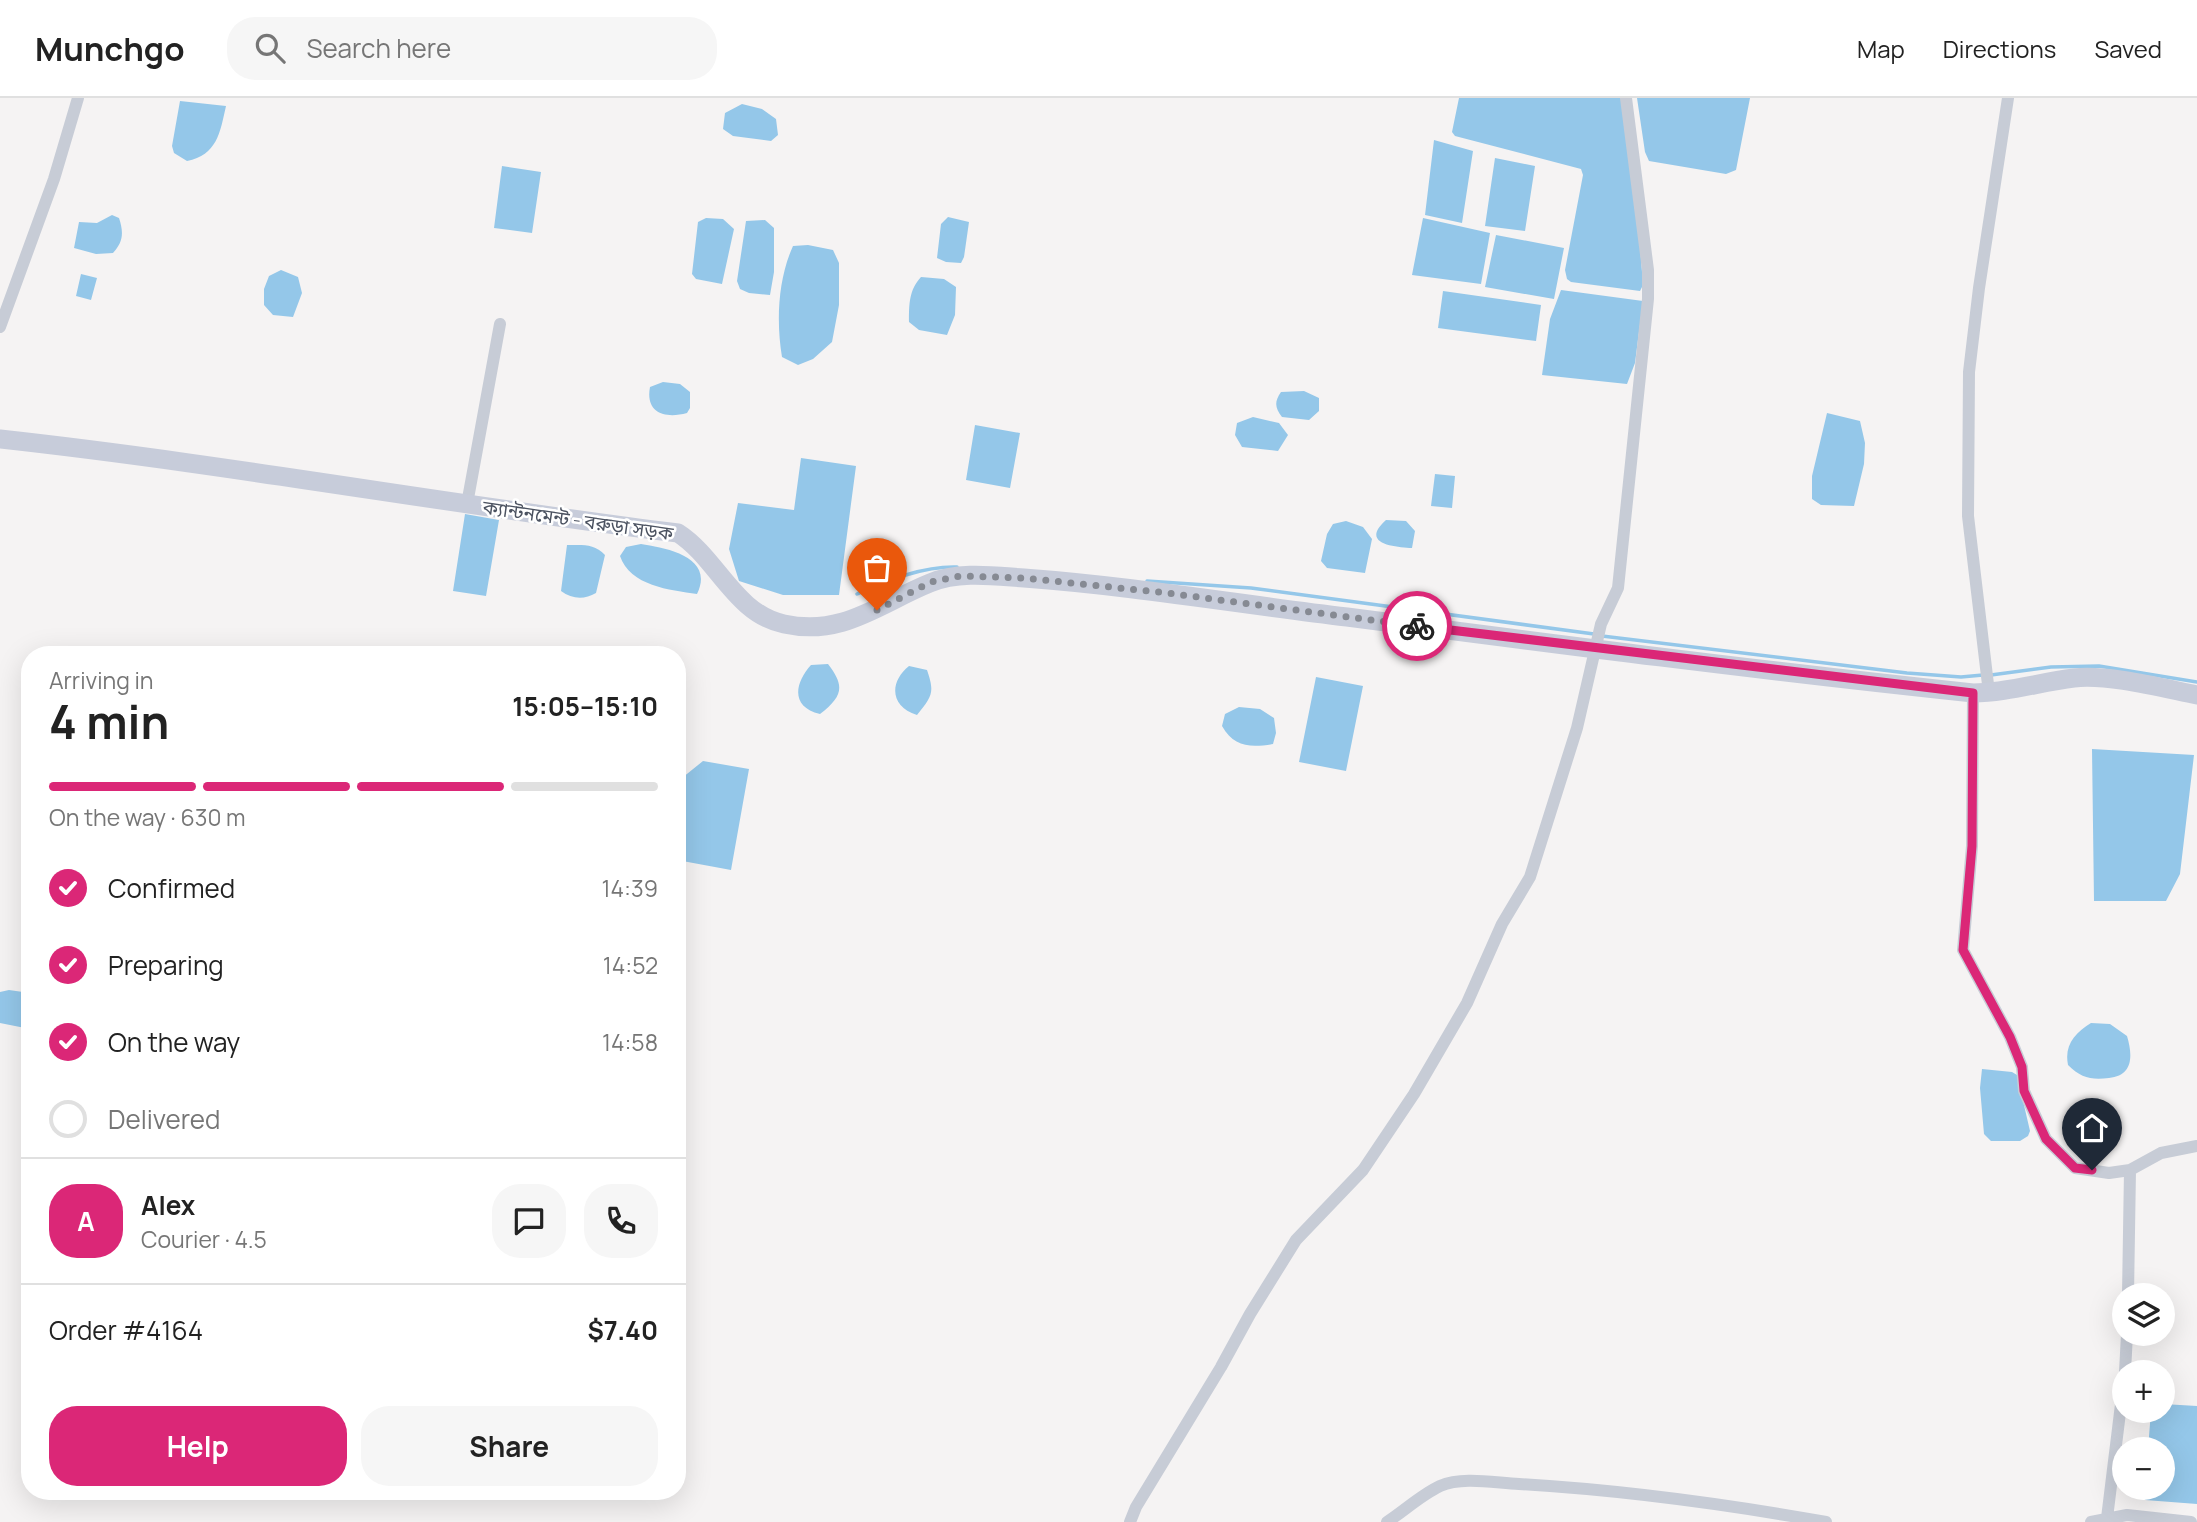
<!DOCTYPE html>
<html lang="en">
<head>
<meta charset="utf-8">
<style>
	body { margin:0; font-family:Manrope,"Noto Sans Bengali",sans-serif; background:#f6f6f6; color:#222; height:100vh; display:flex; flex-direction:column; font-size:26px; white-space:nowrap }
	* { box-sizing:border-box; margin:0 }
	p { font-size:23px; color:#767676 }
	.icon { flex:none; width:38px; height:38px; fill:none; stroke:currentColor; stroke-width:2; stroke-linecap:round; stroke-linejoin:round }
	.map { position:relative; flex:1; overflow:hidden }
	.drawer { position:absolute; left:21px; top:548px; width:665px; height:854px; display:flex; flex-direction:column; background:#fff; border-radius:28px; box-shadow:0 7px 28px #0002 }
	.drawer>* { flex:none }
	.fabs { position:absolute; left:2112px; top:1185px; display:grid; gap:14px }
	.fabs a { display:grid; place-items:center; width:63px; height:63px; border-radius:50%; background:#fff; box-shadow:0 7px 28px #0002; font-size:35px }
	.pin { position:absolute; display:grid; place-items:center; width:60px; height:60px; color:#fff; margin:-72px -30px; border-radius:50% 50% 50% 0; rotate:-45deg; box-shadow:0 0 7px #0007 }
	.pin .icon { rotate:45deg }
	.courier { position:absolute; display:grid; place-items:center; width:70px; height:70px; margin:-35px; border:5px solid #db2777; border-radius:50%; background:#fff; color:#222; box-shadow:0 2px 9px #0007 }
	.overview em { font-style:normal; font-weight:700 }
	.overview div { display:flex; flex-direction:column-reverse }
	.overview { display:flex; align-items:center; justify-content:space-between; height:119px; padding:0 28px }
	h1 { font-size:46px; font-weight:700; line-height:52px }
	.bar { display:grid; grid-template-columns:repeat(4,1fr); gap:10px 7px; align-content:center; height:84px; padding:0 28px }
	.bar i { height:9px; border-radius:5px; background:#e0e0e0 }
	.bar .selected { background:#db2777 }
	.bar p { grid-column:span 4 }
	.line { display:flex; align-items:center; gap:18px; padding:0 28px; border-top:2px solid #e0e0e0 }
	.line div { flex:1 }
	.round { display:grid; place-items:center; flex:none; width:74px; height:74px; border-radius:28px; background:#f6f6f6 }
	ol { padding:0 28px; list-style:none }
	li { display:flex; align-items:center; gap:21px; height:77px }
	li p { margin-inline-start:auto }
	li .icon { padding:7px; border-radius:50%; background:#db2777; color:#fff; stroke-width:4 }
	li:last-child { color:#767676 }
	li i { width:38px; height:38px; border:4px solid #e0e0e0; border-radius:50% }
	.primary-button { display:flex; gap:14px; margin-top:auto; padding:14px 28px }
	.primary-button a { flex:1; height:80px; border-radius:28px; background:#db2777; color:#fff; font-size:28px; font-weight:700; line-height:80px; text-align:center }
	.primary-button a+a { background:#f6f6f6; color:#222 }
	header { display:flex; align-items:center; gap:42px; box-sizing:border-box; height:98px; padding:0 35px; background:#fff; border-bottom:2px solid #e0e0e0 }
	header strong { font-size:33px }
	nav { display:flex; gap:38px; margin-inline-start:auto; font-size:24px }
	.search { width:490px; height:63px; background:#f6f6f6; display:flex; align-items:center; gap:18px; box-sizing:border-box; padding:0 24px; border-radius:28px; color:#767676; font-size:26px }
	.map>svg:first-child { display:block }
	.water { fill:#94c7e9 }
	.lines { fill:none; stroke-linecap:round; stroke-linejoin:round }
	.stream { stroke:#94c7e9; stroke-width:3.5 }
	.minor { stroke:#c7ccd6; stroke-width:12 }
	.secondary { stroke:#c7ccda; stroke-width:19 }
	.done { stroke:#868a93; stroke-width:7; stroke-dasharray:0 12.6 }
	.route { stroke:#db2777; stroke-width:9 }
	.labels { text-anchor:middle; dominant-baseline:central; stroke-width:5; stroke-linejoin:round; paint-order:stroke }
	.street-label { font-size:19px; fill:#4b5260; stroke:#fff }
</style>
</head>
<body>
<header>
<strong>Munchgo</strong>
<div class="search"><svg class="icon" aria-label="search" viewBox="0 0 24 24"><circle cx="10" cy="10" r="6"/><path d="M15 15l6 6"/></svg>Search here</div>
<nav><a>Map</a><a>Directions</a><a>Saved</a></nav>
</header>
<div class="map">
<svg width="2197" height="1424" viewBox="0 0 2197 1424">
	<rect width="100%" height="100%" fill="#f5f3f3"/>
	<path class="water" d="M 1459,0 L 1625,0 L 1634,69 L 1642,174 L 1642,189 L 1640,193 L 1571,184 L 1567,181 L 1565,172 L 1583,77 L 1581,71 L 1455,38 L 1452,34 Z
		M 1637,0 L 1750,0 L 1736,72 L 1726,76 L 1649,63 L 1645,54 Z
		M 180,3 L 226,8 C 220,35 217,57 187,63 L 174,55 L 172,48 Z
		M 742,6 L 762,11 L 776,21 L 778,37 L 771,43 L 733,38 L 723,31 L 725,15 Z
		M 1434,42 L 1473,53 L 1462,125 L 1425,117 Z
		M 1495,60 L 1535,68 L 1525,133 L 1485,128 Z
		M 502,68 L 541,74 L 532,135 L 494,130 Z
		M 112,117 L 119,120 C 124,135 123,144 113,155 L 96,156 L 74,150 L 79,124 L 97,125 Z
		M 948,119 L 969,124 L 964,159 L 961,165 L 946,164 L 937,160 L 941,126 Z
		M 706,120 L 723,121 L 734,131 L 722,186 L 696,181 L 692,176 L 698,124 Z
		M 1423,120 L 1490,135 L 1481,186 L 1412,177 Z
		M 765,122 L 774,130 L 774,174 L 770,197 L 749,195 L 740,191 L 737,183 L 746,123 Z
		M 1496,137 L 1564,150 L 1554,201 L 1485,189 Z
		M 808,147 L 833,152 L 839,165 L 839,207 L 832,244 L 813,261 L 798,267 L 782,259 C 776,223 778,181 793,148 Z
		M 281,172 L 298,179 L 302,195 L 293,219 L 273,217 L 264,207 L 264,191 L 269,178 Z
		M 81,176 L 97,180 L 91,202 L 76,198 Z
		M 921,179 L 944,181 L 956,189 L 955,217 L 947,237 L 919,232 L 909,224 C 909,206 909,192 921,179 Z
		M 1561,192 L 1643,203 L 1635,265 L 1627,286 L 1542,277 L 1550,221 Z
		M 1443,193 L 1541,207 L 1536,243 L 1438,230 Z
		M 663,284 L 680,286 L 690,294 L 690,310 L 687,315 C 665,321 645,315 650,289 Z
		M 1304,293 L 1319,300 L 1319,313 L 1309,322 L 1282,319 C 1275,310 1274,304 1281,294 Z
		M 1827,315 L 1860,323 L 1865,345 L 1864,366 L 1854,408 L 1821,407 L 1812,401 L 1812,378 Z
		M 1253,319 L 1279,325 L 1288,337 L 1278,353 L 1242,349 L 1235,337 L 1237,325 Z
		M 975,327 L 1020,335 L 1010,390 L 966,382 Z
		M 801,360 L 856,368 L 839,497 L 783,497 L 739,483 L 729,451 L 738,405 L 794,412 Z
		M 1435,376 L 1455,378 L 1452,410 L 1431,408 Z
		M 465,416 L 499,422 L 486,498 L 453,493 Z
		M 1386,422 L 1406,423 L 1415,433 L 1412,450 C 1395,449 1359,446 1386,422 Z
		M 1346,423 L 1363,429 L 1372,441 L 1365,475 L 1327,470 L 1321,463 L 1327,436 L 1333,426 Z
		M 641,446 C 667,450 715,459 697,496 C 670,492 630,488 620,458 L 626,449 Z
		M 567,447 C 582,447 594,445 605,457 L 596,495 C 584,502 572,501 561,493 Z
		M 828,566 C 845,588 843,598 820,616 C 791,609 794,586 811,567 Z
		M 909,568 L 927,572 C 935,595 932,598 917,617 C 890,609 889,584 909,568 Z
		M 1316,579 L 1363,588 L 1346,673 L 1299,664 Z
		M 1239,609 L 1260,611 L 1274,620 L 1276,635 L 1273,646 C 1250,650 1234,649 1222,628 L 1225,616 Z
		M 2092,651 L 2194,657 L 2180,776 L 2166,803 L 2094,803 Z
		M 703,663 L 749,671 L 731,772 L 677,762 L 677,684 Z
		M 9,892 L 30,895 L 30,931 L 0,925 L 0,894 Z
		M 2091,925 L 2110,926 L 2127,938 C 2133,958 2133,978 2109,980 C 2091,982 2081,980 2068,967 C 2064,947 2075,935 2091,925 Z
		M 1982,971 L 2012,974 L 2017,977 L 2030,1033 L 2028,1038 L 2020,1043 L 1991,1043 L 1984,1036 L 1980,990 Z
		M 2163,1306 L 2197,1308 L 2197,1406 L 2145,1402 L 2146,1390 L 2163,1390 L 2163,1351 L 2148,1351 L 2151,1313 L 2163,1312 Z"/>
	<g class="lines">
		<path class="stream" d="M 1147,483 L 1251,490 L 1594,536
			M 857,496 C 890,482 922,468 957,469
			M 1602,538 L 1907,575 L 1961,579 L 1983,577
			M 1991,577 L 2051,569 L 2099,568 L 2197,584"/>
		<path class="minor" d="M 0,229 L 54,81 L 78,0
			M 467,406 L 500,226
			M 1973,595 L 1972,748 L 1963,852 L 2010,939 L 2022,969 L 2024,993 L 2046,1041 L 2075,1070 L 2109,1075 L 2130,1072 L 2161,1055 L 2197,1048
			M 1989,595 L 1968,418 L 1969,274 L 1979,190 L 2008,0
			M 2128,1197 L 2130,1072
			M 2125,1274 L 2127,1236
			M 2107,1420 L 2124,1282
			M 1130,1424 L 1136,1409 L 1221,1269 L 1250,1216 L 1296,1142 L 1363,1072 L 1414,996 L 1467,905 L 1502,826 L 1530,779 L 1577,630 L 1601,526 L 1618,490 L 1648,201 L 1648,172 L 1626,0
			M 1387,1424 C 1404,1413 1421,1397 1440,1388 C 1463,1378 1495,1385 1519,1386 C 1622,1392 1725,1406 1826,1424
			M 2091,1424 L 2127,1417 L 2191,1424"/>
		<path class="secondary" d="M 0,341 C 227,366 452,407 678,435 C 717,460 735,516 784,526 C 843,539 880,505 930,485 C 959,473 994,478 1024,480 C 1132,488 1239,506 1347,519 C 1555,546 1764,573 1973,595 C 2007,595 2040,584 2074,580 C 2108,576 2162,590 2197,597"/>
	</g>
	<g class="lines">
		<path class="done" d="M 877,512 L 931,484 L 960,478 L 1024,480 L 1167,495 L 1417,528"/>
		<path class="route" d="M 1417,528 L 1973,595 L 1972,748 L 1963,852 L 2010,939 L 2022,969 L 2024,993 L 2046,1041 L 2075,1070 L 2092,1072"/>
	</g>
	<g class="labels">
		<g class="street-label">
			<text transform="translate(578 422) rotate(8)">ক্যান্টনমেন্ট - বরুড়া সড়ক</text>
		</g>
	</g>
</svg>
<div class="fabs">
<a><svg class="icon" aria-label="layers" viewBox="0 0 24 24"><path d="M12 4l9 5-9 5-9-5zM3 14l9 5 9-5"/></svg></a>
<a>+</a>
<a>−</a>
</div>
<div class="pin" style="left:877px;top:512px;background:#ea580c"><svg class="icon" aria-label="bag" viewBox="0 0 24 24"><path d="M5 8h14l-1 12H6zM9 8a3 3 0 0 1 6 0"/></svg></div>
<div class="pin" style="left:2092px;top:1072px;background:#1f2937"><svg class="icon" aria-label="home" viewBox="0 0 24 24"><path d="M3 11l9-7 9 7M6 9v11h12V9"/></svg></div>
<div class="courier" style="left:1417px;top:528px"><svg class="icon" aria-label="bike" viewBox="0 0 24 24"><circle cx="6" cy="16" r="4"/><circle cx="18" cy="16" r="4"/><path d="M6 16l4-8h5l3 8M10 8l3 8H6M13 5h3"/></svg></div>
<section class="drawer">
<div class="overview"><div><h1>4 min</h1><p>Arriving in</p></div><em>15:05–15:10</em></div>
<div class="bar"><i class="selected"></i><i class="selected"></i><i class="selected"></i><i></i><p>On the way · 630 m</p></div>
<ol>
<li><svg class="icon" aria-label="check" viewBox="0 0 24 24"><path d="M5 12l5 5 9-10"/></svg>Confirmed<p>14:39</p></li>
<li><svg class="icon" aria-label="check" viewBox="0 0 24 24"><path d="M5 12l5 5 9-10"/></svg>Preparing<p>14:52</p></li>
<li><svg class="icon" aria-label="check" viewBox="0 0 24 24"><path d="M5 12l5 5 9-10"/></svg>On the way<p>14:58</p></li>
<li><i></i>Delivered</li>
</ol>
<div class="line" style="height:126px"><b class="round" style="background:#db2777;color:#fff">A</b><div><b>Alex</b><p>Courier · 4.5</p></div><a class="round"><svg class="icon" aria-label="chat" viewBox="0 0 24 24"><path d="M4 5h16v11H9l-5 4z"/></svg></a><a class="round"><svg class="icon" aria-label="phone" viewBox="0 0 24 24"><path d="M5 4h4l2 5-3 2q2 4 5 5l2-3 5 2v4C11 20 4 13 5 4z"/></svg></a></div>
<div class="line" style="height:91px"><div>Order #4164</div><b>$7.40</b></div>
<div class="primary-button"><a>Help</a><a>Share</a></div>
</section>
</div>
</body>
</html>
